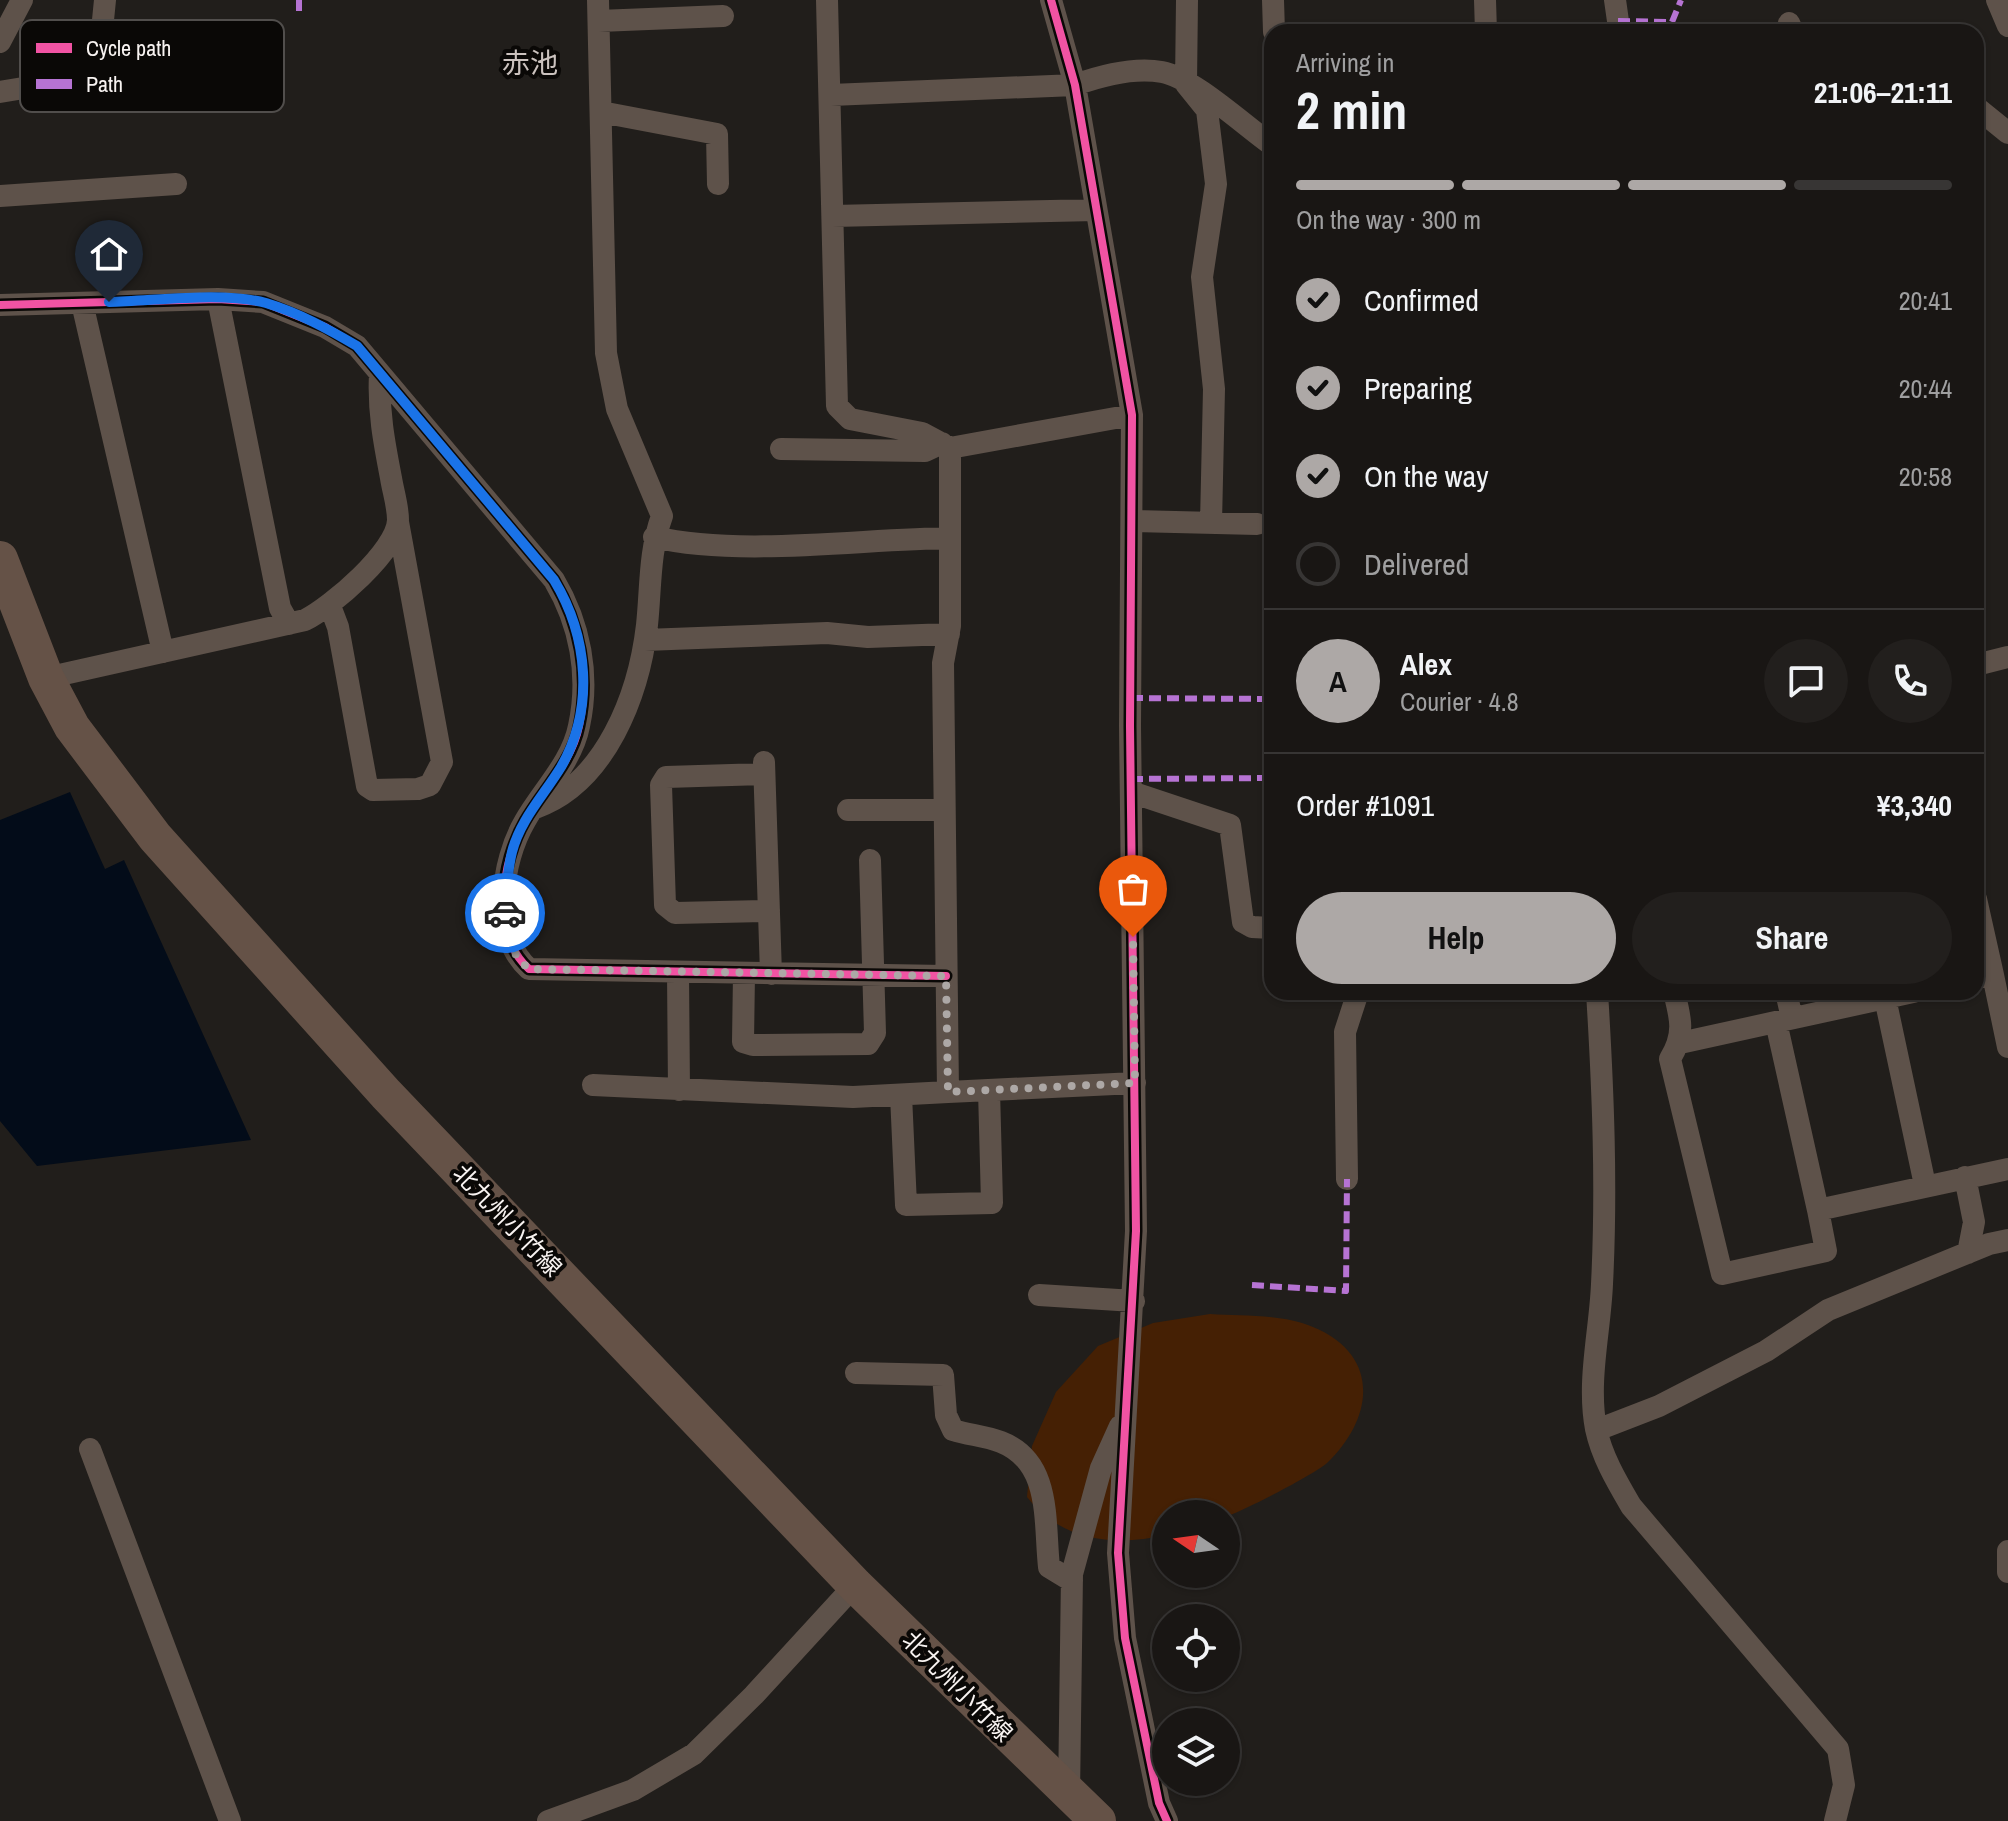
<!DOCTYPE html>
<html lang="en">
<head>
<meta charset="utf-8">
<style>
	body { margin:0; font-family:"Archivo Narrow","Noto Sans JP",sans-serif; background:#221f1d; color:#f1f3f6; height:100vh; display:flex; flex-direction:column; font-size:30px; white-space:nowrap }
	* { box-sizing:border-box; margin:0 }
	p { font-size:26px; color:#9f9fa0 }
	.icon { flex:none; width:44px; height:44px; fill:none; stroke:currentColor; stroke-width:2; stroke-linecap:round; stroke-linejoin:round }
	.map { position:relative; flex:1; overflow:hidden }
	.details { position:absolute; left:1264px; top:24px; width:720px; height:976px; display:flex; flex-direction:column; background:#191614; border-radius:24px; box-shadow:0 2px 6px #0004,0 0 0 2px #373534 }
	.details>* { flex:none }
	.needle { width:52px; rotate:283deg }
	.controls { position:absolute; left:1152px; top:1500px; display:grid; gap:16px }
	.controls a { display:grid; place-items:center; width:88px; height:88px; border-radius:50%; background:#191614; box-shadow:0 2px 6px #0004,0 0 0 2px #373534; font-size:40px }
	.pin { position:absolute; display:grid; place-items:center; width:68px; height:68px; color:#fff; margin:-82px -34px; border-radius:50% 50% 50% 0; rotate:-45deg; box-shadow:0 0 8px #0007 }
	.pin .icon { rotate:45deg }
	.courier { position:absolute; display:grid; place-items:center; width:80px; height:80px; margin:-40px; border:6px solid #1a73e8; border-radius:50%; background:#fff; color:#222; box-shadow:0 2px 10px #0007 }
	.headline em { font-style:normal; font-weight:700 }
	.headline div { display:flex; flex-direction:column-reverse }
	.headline { display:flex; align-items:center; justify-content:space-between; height:136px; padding:0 32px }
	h1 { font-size:52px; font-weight:700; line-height:60px }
	.bar { display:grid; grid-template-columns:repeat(4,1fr); gap:12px 8px; align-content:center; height:96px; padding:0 32px }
	.bar i { height:10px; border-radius:6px; background:#373534 }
	.bar .current { background:#ada8a6 }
	.bar p { grid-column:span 4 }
	.line { display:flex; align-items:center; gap:20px; padding:0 32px; border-top:2px solid #373534 }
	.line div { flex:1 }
	.round { display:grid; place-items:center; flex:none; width:84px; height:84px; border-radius:42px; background:#221f1d }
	ol { padding:0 32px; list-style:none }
	li { display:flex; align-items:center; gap:24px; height:88px }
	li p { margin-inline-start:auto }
	li .icon { padding:8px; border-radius:50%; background:#ada8a6; color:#111; stroke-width:4 }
	li:last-child { color:#9f9fa0 }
	li i { width:44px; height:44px; border:4px solid #373534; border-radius:50% }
	.action { display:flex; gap:16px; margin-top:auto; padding:16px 32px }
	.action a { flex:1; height:92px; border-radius:48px; background:#ada8a6; color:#111; font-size:32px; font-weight:700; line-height:92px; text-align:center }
	.action a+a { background:#221f1d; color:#f1f3f6 }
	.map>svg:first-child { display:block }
	.green { fill:#452004 }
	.water { fill:#030c19 }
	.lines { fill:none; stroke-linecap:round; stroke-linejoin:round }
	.minor { stroke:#5e524a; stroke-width:22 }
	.primary { stroke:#655247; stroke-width:36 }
	.quiet { stroke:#b673d3; stroke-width:6; stroke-dasharray:12 6; stroke-linecap:butt }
	.cycleway-casing { stroke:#0a0806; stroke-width:13 }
	.cycleway { stroke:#f153a3; stroke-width:8 }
	.done { stroke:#ada8a6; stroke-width:8; stroke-dasharray:0 14.4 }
	.route { stroke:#1a73e8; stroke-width:10 }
	.labels { text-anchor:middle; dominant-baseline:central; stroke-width:8; stroke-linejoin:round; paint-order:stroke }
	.street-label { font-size:24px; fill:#f8f3f1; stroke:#0a0806 }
	.quarter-label { font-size:28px; fill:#cbc2be; stroke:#0a0806 }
	.key { fill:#0a0806; stroke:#514e4c; stroke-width:2 }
	.key-label { font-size:22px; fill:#f8f3f1 }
</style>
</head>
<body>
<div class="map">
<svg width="2008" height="1821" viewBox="0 0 2008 1821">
	<rect width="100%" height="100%" fill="#211e1b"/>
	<path class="green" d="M 1210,1314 C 1242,1316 1282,1314 1313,1327 C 1381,1355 1374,1418 1327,1463 C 1313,1475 1249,1508 1230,1515 C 1218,1519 1184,1514 1166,1514 L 1166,1535 C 1114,1547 1061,1541 1027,1497 L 1032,1446 L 1056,1392 L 1098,1346 L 1153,1323 Z"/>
	<path class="water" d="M 70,792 L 105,869 L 124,860 L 251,1140 L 37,1166 L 0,1121 L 0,820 Z"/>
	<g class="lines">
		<path class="minor" d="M 827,0 L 837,406 L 850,419 L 922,433 L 950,448 L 1132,415
			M 1051,0 L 1075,85 L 1132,415 L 1130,726 L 1136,1231 L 1118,1553 L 1125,1638 L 1159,1803 L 1167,1821
			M 1187,0 L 1186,84 L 1207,110 L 1216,184 L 1202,277 L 1214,389 L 1211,523
			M 1273,0 L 1274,32
			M 1485,0 L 1486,32
			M 1615,0 L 1618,21
			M 1997,0 L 2008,26
			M 599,21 L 723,16
			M 1789,23 L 1793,32
			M 0,42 L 22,0
			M 0,92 L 78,79 L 91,71 L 101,40 L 105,0
			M 831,95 L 1075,85 C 1100,76 1135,67 1162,72 C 1192,77 1245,126 1272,145
			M 1976,107 L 2008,133
			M 601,112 L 717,134 L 718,184
			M 0,196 L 176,184
			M 833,216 L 1096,210
			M 218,299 L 280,608 L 289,624
			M 82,303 L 163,652
			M 0,305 L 218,299 L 263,302 L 325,327 L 357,346 L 554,580 C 580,624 590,675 579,726 C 572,762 542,791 525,821 C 501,862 491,935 529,969 L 946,976
			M 950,448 L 950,626 L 943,663 L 948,1092 L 1135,1083
			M 781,449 L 925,451 L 942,443
			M 1134,521 L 1257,524
			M 654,537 C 740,557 860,539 950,538
			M 330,606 L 338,627 L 367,786 L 373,790 L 418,789 L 430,785 L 442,762 L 398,522
			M 645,640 L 827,633 L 868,637 L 949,634
			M 1976,665 L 2008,657
			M 46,678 L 305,620 C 331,607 397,551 398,520 C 398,506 393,491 391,478 C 384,442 378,410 380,374
			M 764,762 L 771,974
			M 764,774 L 666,777 L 661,785 L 665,905 L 675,913 L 769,911
			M 1131,792 L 1230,825 L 1243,922 L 1252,927 L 1272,928
			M 535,808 C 606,783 639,694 647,625 C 651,587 649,552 662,516 L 617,409 L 606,353 L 598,0
			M 848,810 L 944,810
			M 1976,899 L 1993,975
			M 678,973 L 679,1090
			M 744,974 L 743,1042 L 753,1045 L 868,1044 L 875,1033 L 870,860
			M 1976,978 L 1993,975 L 2008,1047
			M 1597,992 C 1603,1089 1607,1186 1602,1284 C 1600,1332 1587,1381 1596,1429 C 1602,1457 1617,1482 1631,1506 L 1838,1749 L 1844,1785 L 1835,1821
			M 1674,992 C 1681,1019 1685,1034 1670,1059 L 1722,1274 L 1826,1251 L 1818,1210 L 2008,1169
			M 1786,992 L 1792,1018
			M 1885,998 L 1925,1185
			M 1776,1022 L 1818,1210
			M 1680,1043 L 1913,992
			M 593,1085 L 853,1097 L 948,1092
			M 901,1095 L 906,1205 L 992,1203 L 989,1090
			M 1965,1177 L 1974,1222 L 1968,1253
			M 1347,1179 L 1345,1032 L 1358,992
			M 1039,1295 L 1134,1301
			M 856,1373 L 943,1375 L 946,1415 L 953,1430 C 969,1435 986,1436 1001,1442 C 1052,1462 1044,1521 1049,1567 L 1072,1581
			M 1597,1430 L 1659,1406 L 1766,1351 L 1828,1310 L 1989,1244 L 2008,1240
			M 90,1449 L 230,1821
			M 2008,1551 L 2008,1572
			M 1069,1795 L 1072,1574 L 1101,1468 L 1120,1426
			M 548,1821 L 633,1790 L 694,1754 L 754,1695 L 855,1585"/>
		<path class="primary" d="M 0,559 L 46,678 L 72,727 L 155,837 L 386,1094 L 855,1585 L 1098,1821"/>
		<path class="quiet" d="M 299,0 L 299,11
			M 1618,21 L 1672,22 L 1681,0
			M 1131,698 L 1272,699
			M 1131,779 L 1272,778
			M 1252,1285 L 1346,1291 L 1347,1179"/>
		<g class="cycleway-casing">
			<path id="cycleway" d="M 1051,0 L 1075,85 L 1132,415 L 1130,726 L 1136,1231 L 1118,1553 L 1125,1638 L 1159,1803 L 1167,1821
				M 0,305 L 218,299 L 263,302 L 325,327 L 357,346 L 554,580 C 580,624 590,675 579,726 C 572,762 542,791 525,821 C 501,862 491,935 529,969 L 946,976"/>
		</g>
		<use href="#cycleway" class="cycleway"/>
	</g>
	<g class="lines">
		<path class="done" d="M 505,913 C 505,937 511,953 529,969 L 946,976 L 948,1092 L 1135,1083 L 1133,937"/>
		<path class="route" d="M 109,302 C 156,301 222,291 266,303 C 299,313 328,329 357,346 L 554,580 C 588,636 595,708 561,767 C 544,795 520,820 512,852 C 507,872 506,893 505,913"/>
	</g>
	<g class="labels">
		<g class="street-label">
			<text transform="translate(508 1220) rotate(46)">北九州小竹線</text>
			<text transform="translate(958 1686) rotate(45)">北九州小竹線</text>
		</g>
		<g class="quarter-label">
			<text x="530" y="63">赤池</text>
		</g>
	</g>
	<rect x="20" y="20" width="264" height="92" rx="12" class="key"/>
	<rect x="36" y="43" width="36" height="10" fill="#f153a3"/>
	<rect x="36" y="79" width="36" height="10" fill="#b673d3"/>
	<g class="key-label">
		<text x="86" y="56">Cycle path</text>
		<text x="86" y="92">Path</text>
	</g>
</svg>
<div class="controls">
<a><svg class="needle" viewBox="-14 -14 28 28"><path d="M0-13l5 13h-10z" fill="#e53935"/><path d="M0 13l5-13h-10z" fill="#9f9fa0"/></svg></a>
<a><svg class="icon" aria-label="locate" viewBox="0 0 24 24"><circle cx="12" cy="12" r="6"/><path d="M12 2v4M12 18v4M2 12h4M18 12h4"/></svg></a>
<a><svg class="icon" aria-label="layers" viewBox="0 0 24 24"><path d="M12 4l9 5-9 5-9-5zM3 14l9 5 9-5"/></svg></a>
</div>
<div class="pin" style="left:1133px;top:937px;background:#ea580c"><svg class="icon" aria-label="bag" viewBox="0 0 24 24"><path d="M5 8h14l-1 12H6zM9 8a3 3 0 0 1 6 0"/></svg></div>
<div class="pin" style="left:109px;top:302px;background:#1f2937"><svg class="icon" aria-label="home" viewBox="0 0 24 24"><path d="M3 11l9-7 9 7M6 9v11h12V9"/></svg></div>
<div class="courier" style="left:505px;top:913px"><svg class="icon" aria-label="car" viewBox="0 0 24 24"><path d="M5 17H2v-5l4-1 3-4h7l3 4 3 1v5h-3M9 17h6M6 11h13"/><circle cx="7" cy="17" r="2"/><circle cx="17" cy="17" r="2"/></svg></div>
<section class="details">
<div class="headline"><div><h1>2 min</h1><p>Arriving in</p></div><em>21:06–21:11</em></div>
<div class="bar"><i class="current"></i><i class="current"></i><i class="current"></i><i></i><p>On the way · 300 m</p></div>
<ol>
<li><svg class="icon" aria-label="check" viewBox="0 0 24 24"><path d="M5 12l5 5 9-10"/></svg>Confirmed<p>20:41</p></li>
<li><svg class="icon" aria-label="check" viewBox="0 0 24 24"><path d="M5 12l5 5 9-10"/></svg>Preparing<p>20:44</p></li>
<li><svg class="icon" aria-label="check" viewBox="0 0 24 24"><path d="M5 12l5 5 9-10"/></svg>On the way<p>20:58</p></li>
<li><i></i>Delivered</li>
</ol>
<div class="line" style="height:144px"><b class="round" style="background:#ada8a6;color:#111">A</b><div><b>Alex</b><p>Courier · 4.8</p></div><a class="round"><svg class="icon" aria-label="chat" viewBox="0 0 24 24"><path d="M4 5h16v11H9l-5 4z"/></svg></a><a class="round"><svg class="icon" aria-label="phone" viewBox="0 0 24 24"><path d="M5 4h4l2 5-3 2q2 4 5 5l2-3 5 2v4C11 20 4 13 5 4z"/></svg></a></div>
<div class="line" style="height:104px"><div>Order #1091</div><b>¥3,340</b></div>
<div class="action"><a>Help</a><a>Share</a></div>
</section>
</div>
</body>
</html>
